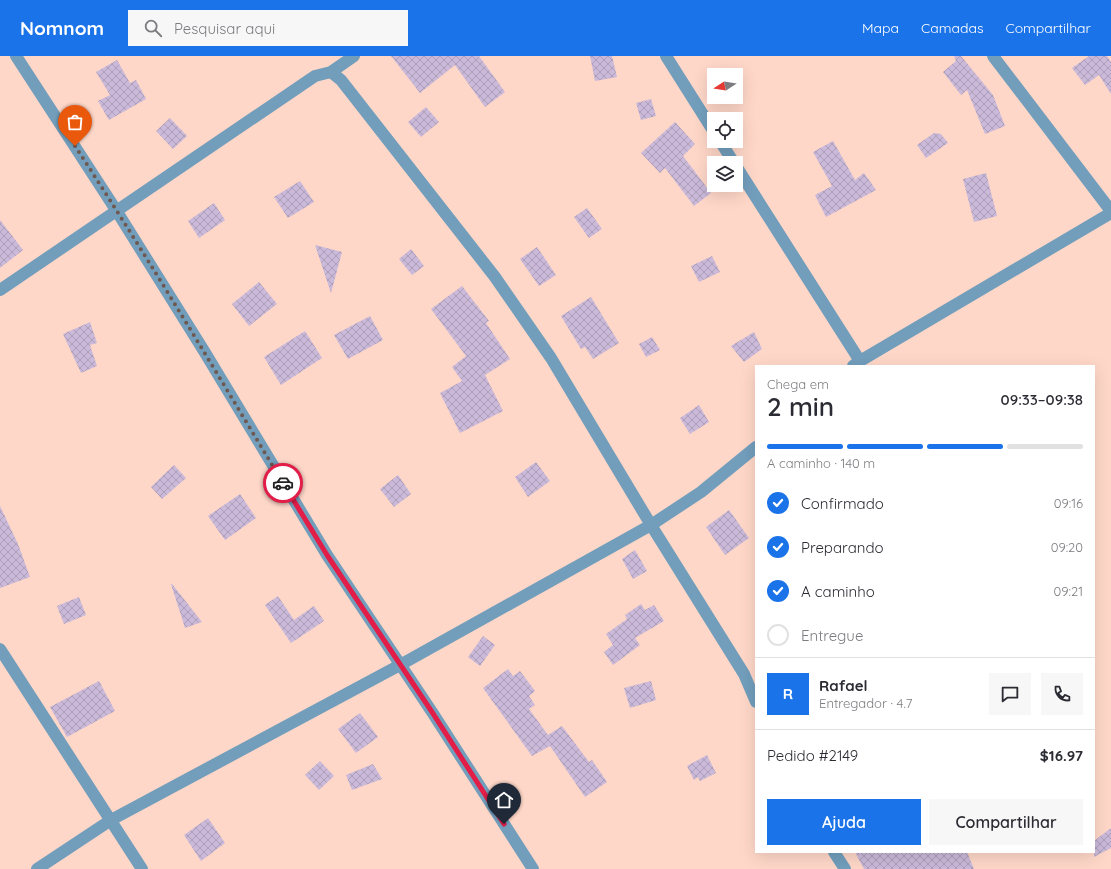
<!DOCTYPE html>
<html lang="pt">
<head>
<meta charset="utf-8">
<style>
	body { margin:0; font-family:Quicksand,sans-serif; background:#f7f7f7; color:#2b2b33; height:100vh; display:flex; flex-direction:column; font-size:15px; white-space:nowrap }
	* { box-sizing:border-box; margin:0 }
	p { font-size:13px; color:#7c7c81 }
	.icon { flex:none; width:22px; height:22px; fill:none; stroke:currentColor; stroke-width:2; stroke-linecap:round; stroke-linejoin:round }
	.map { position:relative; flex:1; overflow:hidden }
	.side { position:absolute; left:755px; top:309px; width:340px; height:488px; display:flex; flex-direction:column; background:#fff; border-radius:0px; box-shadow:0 4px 16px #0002 }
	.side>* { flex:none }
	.needle { width:26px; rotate:258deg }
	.fabs { position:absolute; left:707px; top:12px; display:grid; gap:8px }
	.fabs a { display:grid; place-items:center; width:36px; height:36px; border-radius:0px; background:#fff; box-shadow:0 4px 16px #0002; font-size:20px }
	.pin { position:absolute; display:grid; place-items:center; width:34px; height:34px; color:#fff; margin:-41px -17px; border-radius:50% 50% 50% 0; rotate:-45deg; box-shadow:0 0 4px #0007 }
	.pin .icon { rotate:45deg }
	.courier { position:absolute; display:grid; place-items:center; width:40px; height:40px; margin:-20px; border:3px solid #e11d48; border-radius:50%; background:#fff; color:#222; box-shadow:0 1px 5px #0007 }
	.summary em { font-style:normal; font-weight:600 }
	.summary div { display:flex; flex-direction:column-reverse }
	.summary { display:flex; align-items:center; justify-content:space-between; height:68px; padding:0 12px }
	h1 { font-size:26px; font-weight:600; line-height:30px }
	.bar { display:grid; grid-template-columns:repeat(4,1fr); gap:6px 4px; align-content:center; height:48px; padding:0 12px }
	.bar i { height:5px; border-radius:3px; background:#e1e1e2 }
	.bar .current { background:#1a73e8 }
	.bar p { grid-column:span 4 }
	.line { display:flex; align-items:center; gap:10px; padding:0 12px; border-top:1px solid #e1e1e2 }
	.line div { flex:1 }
	.round { display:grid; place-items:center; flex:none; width:42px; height:42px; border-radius:0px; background:#f7f7f7 }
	ol { padding:0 12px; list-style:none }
	li { display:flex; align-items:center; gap:12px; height:44px }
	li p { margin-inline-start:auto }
	li .icon { padding:4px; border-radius:50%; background:#1a73e8; color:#fff; stroke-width:4 }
	li:last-child { color:#7c7c81 }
	li i { width:22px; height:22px; border:2px solid #e1e1e2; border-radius:50% }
	.action { display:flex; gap:8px; margin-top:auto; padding:8px 12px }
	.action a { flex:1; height:46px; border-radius:0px; background:#1a73e8; color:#fff; font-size:16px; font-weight:600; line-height:46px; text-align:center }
	.action a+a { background:#f7f7f7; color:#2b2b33 }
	header { display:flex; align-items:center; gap:24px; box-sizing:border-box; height:56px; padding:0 20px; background:#1a73e8; color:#fff }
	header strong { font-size:19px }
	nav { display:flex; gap:22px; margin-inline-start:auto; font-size:14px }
	.search { width:280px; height:36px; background:#f7f7f7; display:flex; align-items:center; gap:10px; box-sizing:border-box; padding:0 14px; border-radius:0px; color:#7c7c81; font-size:15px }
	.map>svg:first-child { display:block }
	.building { fill:url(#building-cross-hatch) }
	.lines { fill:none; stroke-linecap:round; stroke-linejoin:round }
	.street { stroke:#729ebc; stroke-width:12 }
	.done { stroke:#6e5850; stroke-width:4; stroke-dasharray:0 7.2 }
	.route { stroke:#e11d48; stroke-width:5 }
</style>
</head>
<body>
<header>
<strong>Nomnom</strong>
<div class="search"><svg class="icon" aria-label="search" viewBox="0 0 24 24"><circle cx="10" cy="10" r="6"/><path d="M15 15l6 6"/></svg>Pesquisar aqui</div>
<nav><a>Mapa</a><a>Camadas</a><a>Compartilhar</a></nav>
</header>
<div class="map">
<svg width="1111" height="813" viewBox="0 0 1111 813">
	<defs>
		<pattern id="building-cross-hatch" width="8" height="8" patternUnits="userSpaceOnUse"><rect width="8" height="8" fill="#cab9d9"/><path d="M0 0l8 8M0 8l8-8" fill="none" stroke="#ad9eb9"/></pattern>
	</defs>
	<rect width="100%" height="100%" fill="#fed7c8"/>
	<path class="building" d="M 391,0 L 479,0 L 505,36 L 485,51 L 455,9 L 420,37 Z
		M 590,0 L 612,0 L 617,21 L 595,25 Z
		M 954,0 L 961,0 L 993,39 L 1005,70 L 985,78 L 967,34 L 961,39 L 943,16 L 956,5 Z
		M 1089,0 L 1107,0 L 1111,6 L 1111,38 L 1099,19 L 1085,29 L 1072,12 Z
		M 117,4 L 130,27 L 136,24 L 146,43 L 109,64 L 98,45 L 110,39 L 96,16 Z
		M 651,43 L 656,60 L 641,64 L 636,47 Z
		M 426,51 L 439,66 L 421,81 L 408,66 Z
		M 170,62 L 187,80 L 173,93 L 156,75 Z
		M 675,66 L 695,88 L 683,100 L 711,137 L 694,150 L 665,112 L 660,117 L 641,97 Z
		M 934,77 L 941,78 L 948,87 L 926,102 L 917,89 Z
		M 833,85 L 855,124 L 864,117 L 876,134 L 826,161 L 815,139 L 832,130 L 813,96 Z
		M 986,117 L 997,160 L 974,166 L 963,123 Z
		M 300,125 L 314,146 L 288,162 L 274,141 Z
		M 214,147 L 225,164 L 199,182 L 188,165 Z
		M 587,152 L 602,173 L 589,182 L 574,161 Z
		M 0,164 L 23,194 L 0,212 Z
		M 315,189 L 342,196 L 331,237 Z
		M 537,191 L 556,219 L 539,230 L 520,203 Z
		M 411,193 L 424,210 L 412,219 L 399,203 Z
		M 712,200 L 720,216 L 699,226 L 691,210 Z
		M 259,226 L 277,248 L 249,270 L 232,248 Z
		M 462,230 L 489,265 L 486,267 L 510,303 L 485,319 L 503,355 L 460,377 L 440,337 L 462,325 L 452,311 L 466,300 L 431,253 Z
		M 591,241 L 619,287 L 593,303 L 585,291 L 581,293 L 561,260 Z
		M 370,260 L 383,284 L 348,303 L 334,279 Z
		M 90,266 L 97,287 L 90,289 L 97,310 L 81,317 L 63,278 Z
		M 305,275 L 322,302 L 281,329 L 264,301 Z
		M 754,276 L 762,293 L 744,306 L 731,290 Z
		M 652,281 L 660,294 L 646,301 L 639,288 Z
		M 699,349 L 709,366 L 690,378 L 680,362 Z
		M 536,406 L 550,425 L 528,441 L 515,421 Z
		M 174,409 L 186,422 L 162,443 L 151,431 Z
		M 398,419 L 411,438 L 394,451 L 380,433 Z
		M 240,438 L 256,462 L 225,484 L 208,460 Z
		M 0,450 L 18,488 L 30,521 L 0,532 Z
		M 729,454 L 749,482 L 725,499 L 706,471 Z
		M 635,494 L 647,515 L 633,523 L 622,503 Z
		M 171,528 L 172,528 L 202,566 L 185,572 Z
		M 278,540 L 294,564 L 314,550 L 324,565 L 291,587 L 265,549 Z
		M 79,541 L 86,559 L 64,568 L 57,550 Z
		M 641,548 L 645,554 L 654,549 L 664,565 L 635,582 L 640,589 L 613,609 L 604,596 L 613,589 L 606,578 L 627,563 L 625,559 Z
		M 483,580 L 495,589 L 480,610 L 468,601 Z
		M 508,613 L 513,620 L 520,615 L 535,635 L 529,640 L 535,649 L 529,653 L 548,679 L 562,670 L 589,706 L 592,704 L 607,726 L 585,741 L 550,690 L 532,700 L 483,632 Z
		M 99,625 L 115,655 L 67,681 L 50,651 Z
		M 651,625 L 656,644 L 630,652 L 624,632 Z
		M 360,657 L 378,681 L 356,697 L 338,673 Z
		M 707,699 L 716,717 L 700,725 L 698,721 L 694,724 L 687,710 Z
		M 320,705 L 334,720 L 319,734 L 305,719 Z
		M 373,708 L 382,723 L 352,734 L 346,719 Z
		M 208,762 L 225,787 L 201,805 L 184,779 Z
		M 1111,772 L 1111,792 L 1094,801 L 1094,785 Z
		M 855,796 L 967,796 L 974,813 L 864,813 Z"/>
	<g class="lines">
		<path class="street" d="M 16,0 L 116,154 L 204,295 L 327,499 L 432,656 L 533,813
			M 666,0 L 714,76
			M 993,0 L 1111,155
			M 331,16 L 354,0
			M 720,85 L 734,107
			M 736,110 L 860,305
			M 0,234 L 315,20 L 331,16 L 341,24 L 495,221 L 551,302 L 651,469 L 744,618 L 756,646
			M 853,310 L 860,305 L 1111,157
			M 0,593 L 142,813
			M 834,796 L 845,813
			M 37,813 L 111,764 L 400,609 L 651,469 L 701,436 L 756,391"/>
	</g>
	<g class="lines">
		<path class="done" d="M 75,90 C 147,200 215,314 283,427"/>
		<path class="route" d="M 283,427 L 327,499 L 432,656 L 504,768"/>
	</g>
</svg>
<div class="fabs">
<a><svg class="needle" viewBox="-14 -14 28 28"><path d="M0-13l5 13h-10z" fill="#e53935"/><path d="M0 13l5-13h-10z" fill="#7c7c81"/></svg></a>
<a><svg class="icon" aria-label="locate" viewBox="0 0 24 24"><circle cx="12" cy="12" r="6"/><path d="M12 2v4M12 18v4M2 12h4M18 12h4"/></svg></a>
<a><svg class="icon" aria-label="layers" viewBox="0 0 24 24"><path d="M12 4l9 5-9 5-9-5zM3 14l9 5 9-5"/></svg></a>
</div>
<div class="pin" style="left:75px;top:90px;background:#ea580c"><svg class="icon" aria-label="bag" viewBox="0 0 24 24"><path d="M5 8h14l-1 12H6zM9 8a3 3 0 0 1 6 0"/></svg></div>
<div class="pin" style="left:504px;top:768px;background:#1f2937"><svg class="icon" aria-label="home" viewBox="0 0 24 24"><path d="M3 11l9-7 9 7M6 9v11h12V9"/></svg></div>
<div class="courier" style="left:283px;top:427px"><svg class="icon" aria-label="car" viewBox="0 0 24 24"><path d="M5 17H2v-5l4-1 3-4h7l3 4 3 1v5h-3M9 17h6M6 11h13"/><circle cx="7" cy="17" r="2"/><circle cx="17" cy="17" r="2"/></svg></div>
<section class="side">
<div class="summary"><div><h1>2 min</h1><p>Chega em</p></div><em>09:33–09:38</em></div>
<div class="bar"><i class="current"></i><i class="current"></i><i class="current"></i><i></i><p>A caminho · 140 m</p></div>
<ol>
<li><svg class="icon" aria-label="check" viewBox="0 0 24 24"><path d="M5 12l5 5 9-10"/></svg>Confirmado<p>09:16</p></li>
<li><svg class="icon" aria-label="check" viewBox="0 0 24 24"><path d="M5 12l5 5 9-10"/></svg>Preparando<p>09:20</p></li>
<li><svg class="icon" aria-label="check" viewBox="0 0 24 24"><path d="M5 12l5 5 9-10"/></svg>A caminho<p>09:21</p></li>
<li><i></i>Entregue</li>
</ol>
<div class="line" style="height:72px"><b class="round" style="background:#1a73e8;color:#fff">R</b><div><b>Rafael</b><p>Entregador · 4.7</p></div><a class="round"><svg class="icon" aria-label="chat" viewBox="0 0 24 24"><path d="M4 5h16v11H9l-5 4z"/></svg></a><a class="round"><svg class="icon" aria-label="phone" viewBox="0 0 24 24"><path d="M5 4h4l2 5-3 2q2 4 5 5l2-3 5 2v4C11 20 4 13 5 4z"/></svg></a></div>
<div class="line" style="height:52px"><div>Pedido #2149</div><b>$16.97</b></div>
<div class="action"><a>Ajuda</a><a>Compartilhar</a></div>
</section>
</div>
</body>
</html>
